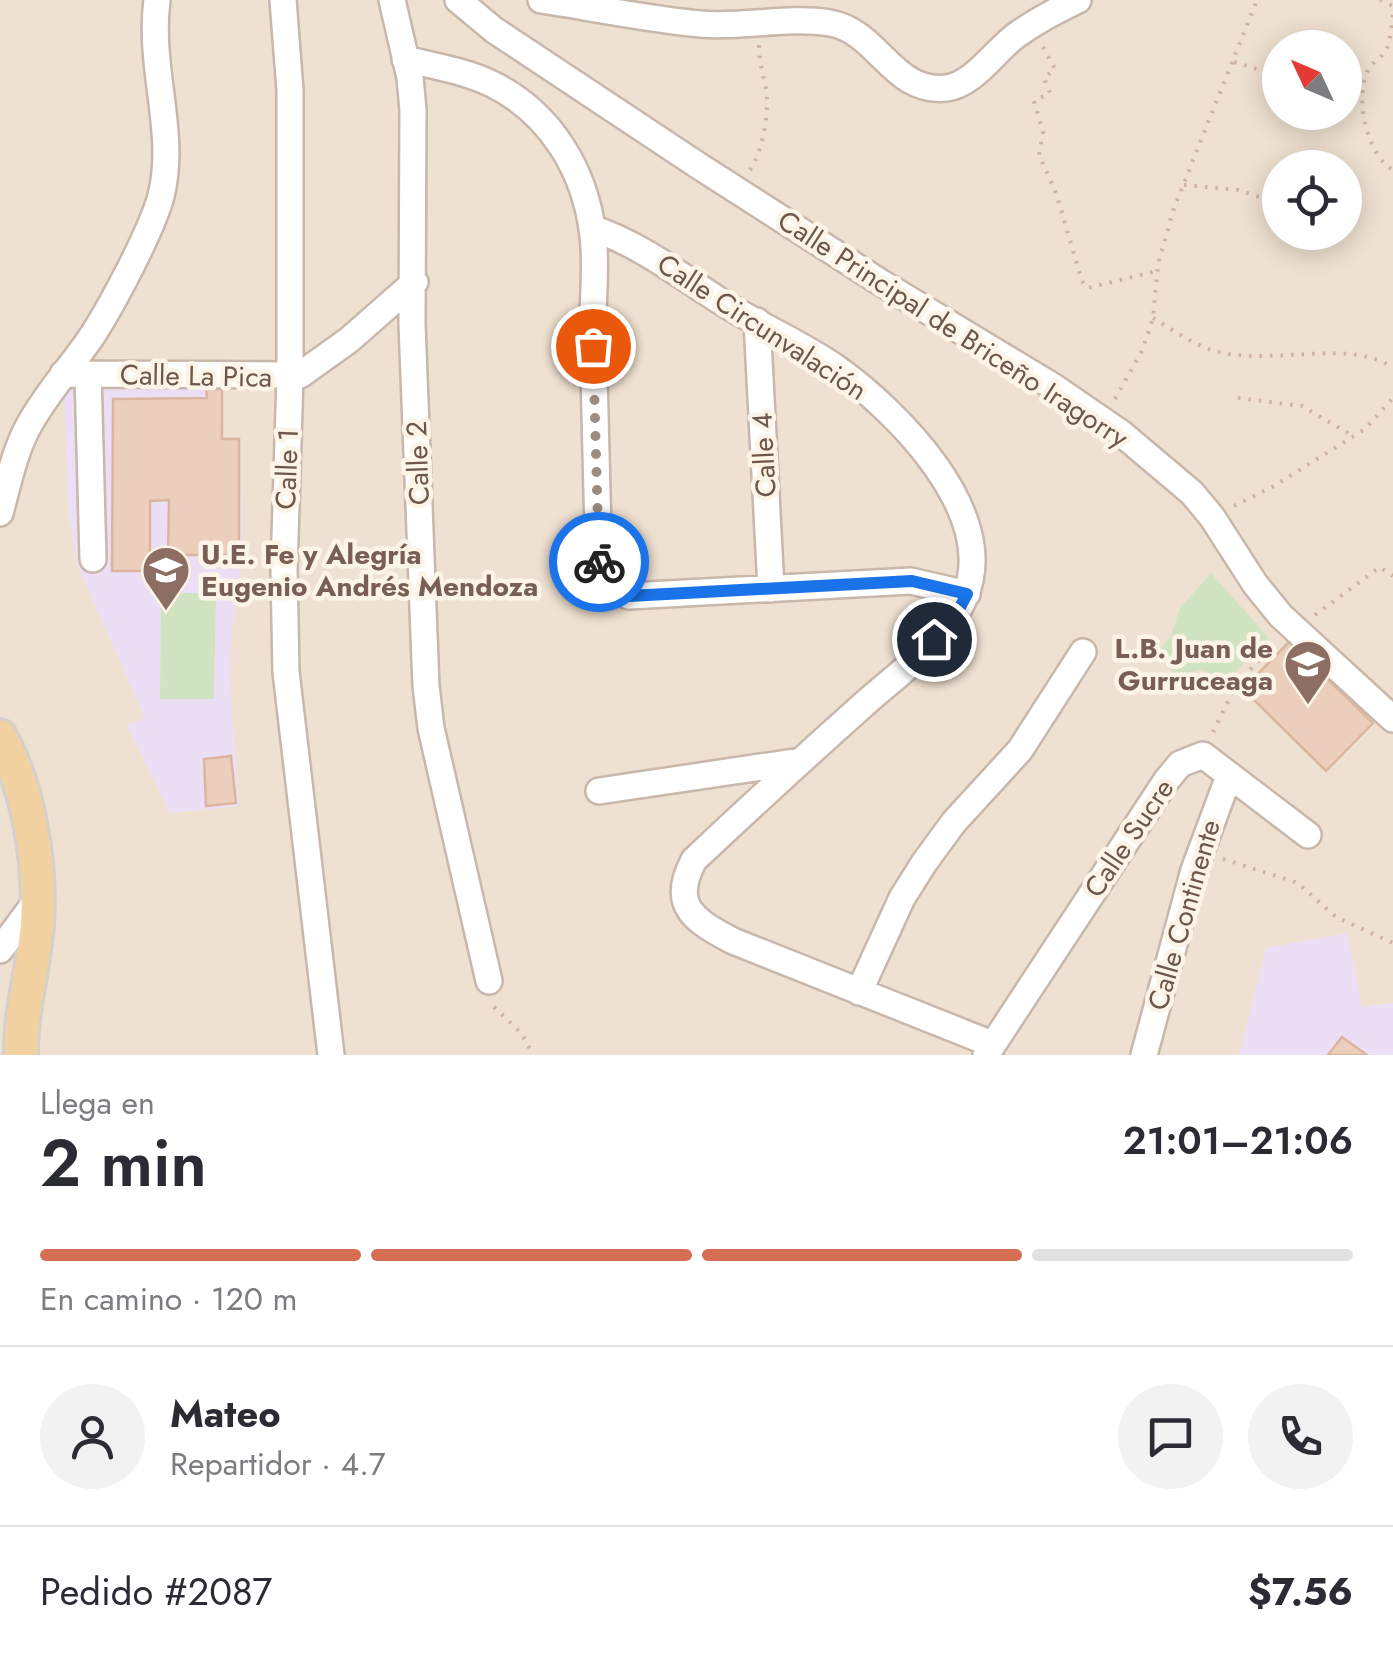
<!DOCTYPE html>
<html lang="es">
<head>
<meta charset="utf-8">
<style>
	body { margin:0; font-family:Jost,sans-serif; background:#f2f2f3; color:#2b2b33; height:100vh; display:flex; flex-direction:column; font-size:38px; white-space:nowrap }
	* { box-sizing:border-box; margin:0 }
	p { font-size:32px; color:#7c7c81 }
	.icon { flex:none; width:55px; height:55px; fill:none; stroke:currentColor; stroke-width:2; stroke-linecap:round; stroke-linejoin:round }
	.map { position:relative; height:1055px; overflow:hidden }
	.sheet { display:flex; flex-direction:column; background:#fff; flex:1 }
	.sheet>* { flex:none }
	.needle { width:65px; rotate:314deg }
	.fabs { position:absolute; left:1262px; top:30px; display:grid; gap:20px }
	.fabs a { display:grid; place-items:center; width:100px; height:100px; border-radius:50%; background:#fff; box-shadow:0 5px 25px #0003; font-size:50px }
	.pin { position:absolute; display:grid; place-items:center; width:85px; height:85px; color:#fff; margin:-42px; border:5px solid #fff; border-radius:50%; box-shadow:0 2px 10px #0007 }
	.courier { position:absolute; display:grid; place-items:center; width:100px; height:100px; margin:-50px; border:8px solid #1a73e8; border-radius:50%; background:#fff; color:#222; box-shadow:0 2px 12px #0007 }
	.overview em { font-style:normal; font-weight:600 }
	.overview div { display:flex; flex-direction:column-reverse }
	.overview { display:flex; align-items:center; justify-content:space-between; height:170px; padding:0 40px }
	h1 { font-size:65px; font-weight:600; line-height:75px }
	.bar { display:grid; grid-template-columns:repeat(4,1fr); gap:15px 10px; align-content:center; height:120px; padding:0 40px }
	.bar i { height:12px; border-radius:8px; background:#e1e1e2 }
	.bar .selected { background:#d66e53 }
	.bar p { grid-column:span 4 }
	.line { display:flex; align-items:center; gap:25px; padding:0 40px; border-top:2px solid #e1e1e2 }
	.line div { flex:1 }
	.round { display:grid; place-items:center; flex:none; width:105px; height:105px; border-radius:52px; background:#f2f2f3 }
	.map>svg:first-child { display:block }
	.residential { fill:#efe1d1; fill-rule:evenodd }
	.education { fill:#ecdff5 }
	.green { fill:#d0e4c2 }
	.building { fill:#ebcebc; stroke:#dcb59f; stroke-width:2.5 }
	.lines { fill:none; stroke-linecap:round; stroke-linejoin:round }
	.minor-casing { stroke:#c8b7aa; stroke-width:30 }
	.major-casing { stroke:#d6d0cd; stroke-width:38 }
	.path { stroke:#cfb2a0; stroke-width:4; stroke-dasharray:2.5 8; stroke-linecap:butt }
	.minor { stroke:#fff; stroke-width:25 }
	.major { stroke:#f1d2a0; stroke-width:32 }
	.done { stroke:#9e8c80; stroke-width:10; stroke-dasharray:0 18 }
	.route { stroke:#1a73e8; stroke-width:12 }
	.labels { text-anchor:middle; dominant-baseline:central; stroke-width:9; stroke-linejoin:round; paint-order:stroke }
	.street-label { font-size:28px; fill:#6d574b; stroke:#fcf4e7 }
	.education-label { font-size:28px; font-weight:bold; fill:#785e54; stroke:#fcf4e7; text-anchor:start }
</style>
</head>
<body>
<div class="map">
<svg width="1393" height="1055" viewBox="0 0 1393 1055">
	<rect width="100%" height="100%" fill="#f9efe1"/>
	<path class="residential" d="M 0,0 L 1393,0 L 1393,1055 L 0,1055 ZM 1280,48 L 1345,48 L 1345,112 L 1280,112 ZM 1280,168 L 1345,168 L 1345,232 L 1280,232 Z"/>
	<path class="education" d="M 67,384 L 224,388 L 223,438 L 240,438 L 242,558 L 231,639 L 230,688 L 239,806 L 170,813 L 127,726 L 145,718 L 77,565 L 69,520 L 64,403 Z
		M 1347,933 L 1362,1007 L 1393,1003 L 1393,1055 L 1239,1055 L 1266,948 Z"/>
	<path class="green" d="M 1211,573 L 1269,638 L 1225,682 C 1208,670 1198,666 1181,678 L 1155,655 L 1171,636 L 1180,608 Z
		M 161,593 L 216,593 L 214,699 L 160,699 Z"/>
	<path class="building" d="M 206,389 L 222,389 L 222,439 L 239,439 L 239,555 L 168,555 L 169,500 L 150,501 L 150,571 L 112,571 L 113,399 L 207,398 Z
		M 1289,642 L 1373,723 L 1326,771 L 1243,689 Z
		M 231,756 L 236,803 L 206,806 L 204,759 Z
		M 1342,1037 L 1367,1055 L 1328,1055 Z"/>
	<g class="lines">
		<g class="minor-casing">
			<path id="minor" d="M 283,0 L 290,90 L 290,377 L 284,570 L 286,672 L 331,1055
				M 392,0 L 410,78 L 413,110 L 412,324 L 426,686 L 431,728 L 489,981
				M 458,0 L 494,30 L 699,166 L 880,282 L 1054,387 L 1121,433 L 1192,493 L 1212,517 L 1255,584 L 1281,616 L 1393,719
				M 541,0 C 594,8 647,19 700,24 C 743,28 788,16 830,23 C 878,31 893,94 946,88 C 974,85 996,49 1018,34 C 1038,20 1057,10 1078,0
				M 405,59 C 434,66 465,71 492,84 C 551,113 586,172 593,236 C 597,268 592,302 593,335 C 595,413 597,492 599,571 L 611,589 L 629,596 L 911,581 L 967,594
				M 592,228 C 639,244 675,272 717,299 C 755,324 797,341 835,367 C 896,410 1000,513 965,596 C 947,641 896,675 862,706 C 805,757 749,808 694,860 C 669,906 695,921 733,941 L 992,1044
				M 757,321 L 771,589
				M 63,374 L 300,375 L 349,340 L 415,282
				M 88,374 L 93,559
				M 0,513 C 8,484 14,453 28,427 C 46,393 73,365 94,333 C 113,303 152,230 161,196 C 177,133 148,68 157,0
				M 599,791 L 801,761
				M 0,950 L 37,900
				M 859,992 L 902,898 L 924,863 L 954,822 L 1020,750 L 1083,652
				M 986,1055 L 1166,781 L 1180,764 L 1203,755 L 1308,835
				M 1144,1055 L 1194,870 L 1229,776"/>
		</g>
		<g class="major-casing">
			<path id="major" d="M 0,736 C 29,789 41,864 37,924 C 34,968 20,1011 21,1055"/>
		</g>
		<path class="path" d="M 1380,0 L 1393,6
			M 1393,15 C 1391,27 1391,44 1384,53 C 1379,59 1371,64 1368,70 C 1354,98 1367,155 1393,170
			M 1043,47 L 1055,69 L 1044,78 L 1050,93 L 1034,101 L 1043,132 L 1039,155 L 1056,193 L 1082,281 L 1087,288 L 1157,271
			M 1234,62 L 1280,76
			M 1345,97 L 1364,102
			M 750,170 C 763,151 771,107 765,84 C 762,70 759,60 759,45
			M 1184,185 L 1238,190 L 1278,203
			M 1153,318 C 1175,331 1197,348 1223,353 C 1275,364 1354,339 1393,368
			M 1238,398 L 1302,406 L 1353,436
			M 1115,399 L 1142,351 L 1153,318 L 1158,264 L 1174,208 L 1257,0
			M 1234,506 L 1274,486 L 1365,429 L 1393,398
			M 1315,615 L 1380,567 L 1393,576
			M 1213,732 L 1237,683 L 1276,643
			M 1223,859 L 1298,883 L 1336,917 L 1393,943
			M 494,1007 L 522,1034 L 533,1055"/>
		<use href="#minor" class="minor"/>
		<use href="#major" class="major"/>
	</g>
	<g class="lines">
		<path class="done" d="M 593,346 L 599,562"/>
		<path class="route" d="M 599,562 L 605,584 L 629,596 L 912,581 L 967,594 L 958,611 L 934,639"/>
	</g>
	<defs>
		<g id="school-pin" transform="scale(2.5)"><path d="M0 17L-7.5 6A9.5 9.5 0 1 1 7.5 6Z" fill="#8d6e63" stroke="#fcf4e7"/><path d="M0-5L7-2L0 1L-7-2ZM-4 1L0 2.5L4 1V4Q0 6-4 4Z" fill="#fff"/></g>
	</defs>
	<g fill-rule="evenodd">
		<use href="#school-pin" x="166" y="570"/>
		<use href="#school-pin" x="1308" y="664"/>
	</g>
	<g class="labels">
		<g class="street-label">
			<text transform="translate(762 327) rotate(33)">Calle Circunvalación</text>
			<text transform="translate(953 329) rotate(33)">Calle Principal de Briceño Iragorry</text>
			<text transform="translate(196 376) rotate(1)">Calle La Pica</text>
			<text transform="translate(764 455) rotate(-93)">Calle 4</text>
			<text transform="translate(418 463) rotate(-92)">Calle 2</text>
			<text transform="translate(287 469) rotate(-88)">Calle 1</text>
			<text transform="translate(1129 838) rotate(-56)">Calle Sucre</text>
			<text transform="translate(1184 915) rotate(-74)">Calle Continente</text>
		</g>
		<g class="education-label">
			<text x="201" y="554">U.E. Fe y Alegría<tspan x="201" dy="32">Eugenio Andrés Mendoza</tspan></text>
			<text x="1273" y="648" text-anchor="end">L.B. Juan de<tspan x="1273" dy="32">Gurruceaga</tspan></text>
		</g>
	</g>
</svg>
<div class="fabs">
<a><svg class="needle" viewBox="-14 -14 28 28"><path d="M0-13l5 13h-10z" fill="#e53935"/><path d="M0 13l5-13h-10z" fill="#7c7c81"/></svg></a>
<a><svg class="icon" aria-label="locate" viewBox="0 0 24 24"><circle cx="12" cy="12" r="6"/><path d="M12 2v4M12 18v4M2 12h4M18 12h4"/></svg></a>
</div>
<div class="pin" style="left:593px;top:346px;background:#ea580c"><svg class="icon" aria-label="bag" viewBox="0 0 24 24"><path d="M5 8h14l-1 12H6zM9 8a3 3 0 0 1 6 0"/></svg></div>
<div class="pin" style="left:934px;top:639px;background:#1f2937"><svg class="icon" aria-label="home" viewBox="0 0 24 24"><path d="M3 11l9-7 9 7M6 9v11h12V9"/></svg></div>
<div class="courier" style="left:599px;top:562px"><svg class="icon" aria-label="bike" viewBox="0 0 24 24"><circle cx="6" cy="16" r="4"/><circle cx="18" cy="16" r="4"/><path d="M6 16l4-8h5l3 8M10 8l3 8H6M13 5h3"/></svg></div>
</div>
<section class="sheet">
<div class="overview"><div><h1>2 min</h1><p>Llega en</p></div><em>21:01–21:06</em></div>
<div class="bar"><i class="selected"></i><i class="selected"></i><i class="selected"></i><i></i><p>En camino · 120 m</p></div>
<div class="line" style="height:180px"><a class="round"><svg class="icon" aria-label="person" viewBox="0 0 24 24"><circle cx="12" cy="8" r="4"/><path d="M4 21q1-7 8-7t8 7"/></svg></a><div><b>Mateo</b><p>Repartidor · 4.7</p></div><a class="round"><svg class="icon" aria-label="chat" viewBox="0 0 24 24"><path d="M4 5h16v11H9l-5 4z"/></svg></a><a class="round"><svg class="icon" aria-label="phone" viewBox="0 0 24 24"><path d="M5 4h4l2 5-3 2q2 4 5 5l2-3 5 2v4C11 20 4 13 5 4z"/></svg></a></div>
<div class="line" style="height:130px"><div>Pedido #2087</div><b>$7.56</b></div>
</section>
</body>
</html>
